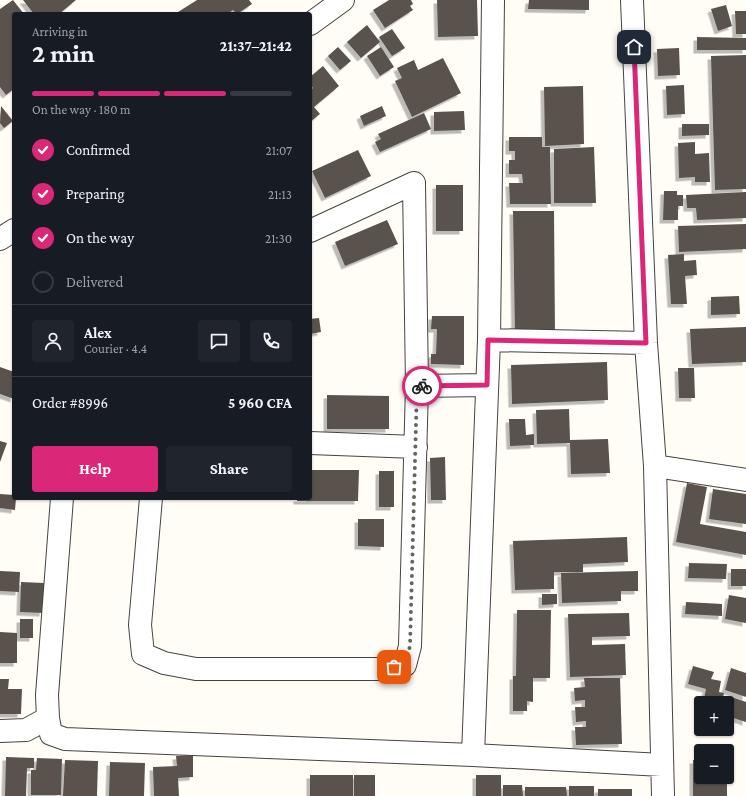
<!DOCTYPE html>
<html lang="en">
<head>
<meta charset="utf-8">
<style>
	body { margin:0; font-family:"Crimson Pro",serif; background:#20242c; color:#f1f3f6; height:100vh; display:flex; flex-direction:column; font-size:15px; white-space:nowrap }
	* { box-sizing:border-box; margin:0 }
	p { font-size:13px; color:#9ea1a6 }
	.icon { flex:none; width:22px; height:22px; fill:none; stroke:currentColor; stroke-width:2; stroke-linecap:round; stroke-linejoin:round }
	.map { position:relative; flex:1; overflow:hidden }
	.drawer { position:absolute; left:12px; top:12px; width:300px; height:488px; display:flex; flex-direction:column; background:#171b24; border-radius:4px; box-shadow:0 1px 3px #0004 }
	.drawer>* { flex:none }
	.tools { position:absolute; left:694px; top:696px; display:grid; gap:8px }
	.tools a { display:grid; place-items:center; width:40px; height:40px; border-radius:4px; background:#171b24; box-shadow:0 1px 3px #0004; font-size:20px }
	.pin { position:absolute; display:grid; place-items:center; width:34px; height:34px; color:#fff; margin:-17px; border-radius:8px; box-shadow:0 2px 6px #0006 }
	.courier { position:absolute; display:grid; place-items:center; width:40px; height:40px; margin:-20px; border:3px solid #db2777; border-radius:50%; background:#fff; color:#222; box-shadow:0 1px 5px #0007 }
	.overview em { font-style:normal; font-weight:700 }
	.overview div { display:flex; flex-direction:column-reverse }
	.overview { display:flex; align-items:center; justify-content:space-between; height:68px; padding:0 20px }
	h1 { font-size:26px; font-weight:700; line-height:30px }
	.bar { display:grid; grid-template-columns:repeat(4,1fr); gap:6px 4px; align-content:center; height:48px; padding:0 20px }
	.bar i { height:5px; border-radius:3px; background:#363941 }
	.bar .current { background:#db2777 }
	.bar p { grid-column:span 4 }
	.line { display:flex; align-items:center; gap:10px; padding:0 20px; border-top:1px solid #363941 }
	.line div { flex:1 }
	.round { display:grid; place-items:center; flex:none; width:42px; height:42px; border-radius:4px; background:#20242c }
	ol { padding:0 20px; list-style:none }
	li { display:flex; align-items:center; gap:12px; height:44px }
	li p { margin-inline-start:auto }
	li .icon { padding:4px; border-radius:50%; background:#db2777; color:#fff; stroke-width:4 }
	li:last-child { color:#9ea1a6 }
	li i { width:22px; height:22px; border:2px solid #363941; border-radius:50% }
	.primary-button { display:flex; gap:8px; margin-top:auto; padding:8px 20px }
	.primary-button a { flex:1; height:46px; border-radius:4px; background:#db2777; color:#fff; font-size:16px; font-weight:700; line-height:46px; text-align:center }
	.primary-button a+a { background:#20242c; color:#f1f3f6 }
	.map>svg:first-child { display:block }
	.building { fill:#5a524d; filter:url(#shadow) }
	.lines { fill:none; stroke-linecap:round; stroke-linejoin:round }
	.minor-casing { stroke:#444; stroke-width:24 }
	.minor { stroke:#fff; stroke-width:22 }
	.done { stroke:#646461; stroke-width:4; stroke-dasharray:0 7.2 }
	.route { stroke:#db2777; stroke-width:5 }
</style>
</head>
<body>
<div class="map">
<svg width="746" height="796" viewBox="0 0 746 796">
	<defs>
		<filter id="shadow"><feDropShadow dx="-3.5" dy="3.5" stdDeviation="0" flood-color="#0004"/></filter>
	</defs>
	<rect width="100%" height="100%" fill="#fffdf5"/>
	<path class="building" d="M 13,0 L 24,14 L 14,14 L 14,89 L 6,95 L 0,87 L 0,9 Z
		M 23,0 L 76,0 L 59,14 L 34,14 Z
		M 197,0 L 249,0 L 252,4 L 237,14 L 233,10 L 227,14 L 179,14 L 178,12 Z
		M 389,0 L 411,0 L 413,4 L 410,6 L 413,10 L 385,28 L 373,10 Z
		M 437,0 L 477,0 L 478,36 L 438,37 Z
		M 529,0 L 589,0 L 589,10 L 528,9 Z
		M 726,5 L 732,26 L 718,31 L 711,9 Z
		M 735,11 L 746,11 L 746,34 L 736,34 Z
		M 367,25 L 380,42 L 361,58 L 347,42 Z
		M 392,29 L 405,48 L 392,56 L 379,37 Z
		M 697,37 L 746,38 L 746,50 L 697,50 Z
		M 338,47 L 351,61 L 340,70 L 328,56 Z
		M 381,47 L 394,67 L 380,76 L 367,56 Z
		M 679,48 L 680,75 L 658,76 L 657,49 Z
		M 746,55 L 746,189 L 715,190 L 711,56 Z
		M 443,58 L 461,93 L 412,117 L 395,81 L 402,78 L 397,68 L 414,60 L 418,70 Z
		M 323,66 L 339,86 L 314,107 L 320,114 L 310,122 L 310,91 L 313,88 L 310,84 L 310,77 Z
		M 684,85 L 685,114 L 667,115 L 666,86 Z
		M 583,86 L 584,144 L 545,146 L 544,87 Z
		M 1,106 L 13,121 L 4,128 L 0,123 Z
		M 382,106 L 386,116 L 364,126 L 360,116 Z
		M 464,111 L 465,130 L 434,131 L 434,112 Z
		M 424,113 L 431,129 L 380,152 L 375,142 L 381,139 L 378,134 Z
		M 682,124 L 709,124 L 709,135 L 682,136 Z
		M 509,137 L 542,137 L 542,147 L 550,147 L 551,204 L 510,204 L 509,183 L 523,183 L 522,174 L 509,174 L 509,160 L 515,160 L 515,151 L 509,151 Z
		M 695,142 L 695,154 L 709,153 L 710,182 L 695,182 L 695,177 L 679,178 L 678,143 Z
		M 594,147 L 596,203 L 554,203 L 554,149 Z
		M 358,150 L 371,176 L 325,198 L 312,171 Z
		M 436,185 L 463,185 L 463,231 L 436,231 Z
		M 664,191 L 677,191 L 677,195 L 683,195 L 683,206 L 678,206 L 678,220 L 663,220 Z
		M 746,192 L 746,218 L 697,220 L 696,208 L 687,208 L 686,195 Z
		M 513,211 L 554,211 L 555,335 L 515,336 Z
		M 387,220 L 398,244 L 345,266 L 335,242 Z
		M 746,224 L 746,249 L 679,252 L 678,226 Z
		M 684,254 L 684,261 L 696,260 L 697,275 L 685,276 L 687,304 L 671,304 L 668,255 Z
		M 739,296 L 740,314 L 711,315 L 711,297 Z
		M 432,316 L 464,316 L 464,365 L 431,364 L 431,354 L 436,354 L 437,329 L 431,329 Z
		M 319,318 L 321,332 L 310,334 L 310,319 Z
		M 746,327 L 746,362 L 692,364 L 690,329 Z
		M 607,362 L 608,400 L 512,404 L 511,365 Z
		M 0,367 L 14,372 L 14,399 L 0,394 Z
		M 678,368 L 694,368 L 695,398 L 679,398 Z
		M 327,395 L 389,396 L 389,429 L 327,429 Z
		M 569,409 L 570,440 L 608,439 L 610,473 L 571,474 L 570,443 L 537,444 L 536,410 Z
		M 509,419 L 525,419 L 526,435 L 534,434 L 534,445 L 510,446 Z
		M 0,441 L 7,443 L 0,462 Z
		M 445,457 L 446,500 L 431,500 L 430,458 Z
		M 310,470 L 359,470 L 358,501 L 297,501 L 297,498 L 310,498 Z
		M 379,471 L 394,471 L 394,507 L 379,507 Z
		M 687,483 L 707,487 L 700,524 L 746,532 L 746,555 L 676,542 Z
		M 713,489 L 746,494 L 746,524 L 709,519 Z
		M 0,494 L 14,495 L 14,498 L 16,498 L 15,510 L 0,508 Z
		M 358,519 L 384,519 L 384,547 L 358,546 Z
		M 627,537 L 628,562 L 583,564 L 583,572 L 554,572 L 554,589 L 515,590 L 513,541 Z
		M 689,563 L 727,564 L 726,579 L 688,578 Z
		M 731,569 L 746,569 L 746,586 L 731,586 Z
		M 0,571 L 20,572 L 19,592 L 0,591 Z
		M 638,571 L 638,591 L 621,591 L 621,601 L 562,603 L 561,573 Z
		M 21,582 L 44,583 L 43,613 L 20,612 Z
		M 542,594 L 557,594 L 557,604 L 542,605 Z
		M 729,595 L 746,598 L 746,623 L 725,619 Z
		M 686,602 L 722,604 L 722,616 L 685,614 Z
		M 517,610 L 551,610 L 550,678 L 533,678 L 533,702 L 527,701 L 527,711 L 513,711 L 513,676 L 516,676 Z
		M 629,613 L 630,636 L 592,637 L 592,645 L 625,644 L 626,675 L 570,677 L 568,614 Z
		M 20,619 L 33,619 L 33,638 L 20,638 Z
		M 0,632 L 17,633 L 17,663 L 0,663 Z
		M 693,666 L 714,672 L 711,679 L 721,681 L 719,692 L 724,693 L 722,703 L 703,703 L 706,689 L 688,684 Z
		M 731,668 L 746,673 L 746,697 L 725,690 Z
		M 584,678 L 620,678 L 622,744 L 576,745 L 575,727 L 586,727 L 586,721 L 576,722 L 575,707 L 585,707 L 585,700 L 575,701 L 574,688 L 585,687 Z
		M 0,679 L 9,679 L 8,689 L 22,689 L 21,714 L 0,714 Z
		M 729,696 L 746,702 L 746,722 L 727,716 L 727,703 Z
		M 193,755 L 193,777 L 178,778 L 179,796 L 154,796 L 153,767 L 177,766 L 176,756 Z
		M 6,757 L 34,758 L 34,768 L 27,768 L 26,796 L 5,796 Z
		M 37,758 L 62,759 L 61,795 L 31,795 L 31,770 L 36,770 Z
		M 65,760 L 98,761 L 97,796 L 63,796 Z
		M 693,760 L 701,760 L 701,777 L 727,777 L 727,796 L 693,796 Z
		M 110,762 L 145,763 L 144,796 L 109,796 Z
		M 310,775 L 353,775 L 353,796 L 310,796 Z
		M 354,775 L 375,775 L 375,796 L 354,796 Z
		M 476,775 L 501,775 L 501,796 L 476,796 Z
		M 503,785 L 522,785 L 523,796 L 503,796 Z
		M 569,786 L 594,786 L 594,796 L 569,796 Z
		M 525,787 L 566,787 L 567,796 L 525,796 Z
		M 598,789 L 632,789 L 632,796 L 598,796 Z"/>
	<g class="lines">
		<g class="minor-casing">
			<path id="minor" d="M 632,0 L 646,343 L 655,466 L 663,796
				M 310,24 L 343,0
				M 0,239 L 14,230
				M 489,340 L 646,343
				M 417,386 L 487,385
				M 310,443 L 416,447
				M 655,466 L 746,480
				M 62,498 L 47,695 L 48,718 L 51,734 L 65,739 L 473,755 L 662,765
				M 151,498 L 140,625 L 143,654 L 164,663 L 196,669 L 384,669 L 405,665 L 410,646 L 417,386 L 414,183 L 310,231
				M 0,731 L 26,730 L 48,718
				M 473,755 L 489,340 L 493,0"/>
		</g>
		<use href="#minor" class="minor"/>
	</g>
	<g class="lines">
		<path class="done" d="M 394,667 L 405,665 L 410,646 L 417,386 L 422,386"/>
		<path class="route" d="M 422,386 L 487,385 L 488,340 L 646,343 L 634,47"/>
	</g>
</svg>
<div class="tools">
<a>+</a>
<a>−</a>
</div>
<div class="pin" style="left:394px;top:667px;background:#ea580c"><svg class="icon" aria-label="bag" viewBox="0 0 24 24"><path d="M5 8h14l-1 12H6zM9 8a3 3 0 0 1 6 0"/></svg></div>
<div class="pin" style="left:634px;top:47px;background:#1f2937"><svg class="icon" aria-label="home" viewBox="0 0 24 24"><path d="M3 11l9-7 9 7M6 9v11h12V9"/></svg></div>
<div class="courier" style="left:422px;top:386px"><svg class="icon" aria-label="bike" viewBox="0 0 24 24"><circle cx="6" cy="16" r="4"/><circle cx="18" cy="16" r="4"/><path d="M6 16l4-8h5l3 8M10 8l3 8H6M13 5h3"/></svg></div>
<section class="drawer">
<div class="overview"><div><h1>2 min</h1><p>Arriving in</p></div><em>21:37–21:42</em></div>
<div class="bar"><i class="current"></i><i class="current"></i><i class="current"></i><i></i><p>On the way · 180 m</p></div>
<ol>
<li><svg class="icon" aria-label="check" viewBox="0 0 24 24"><path d="M5 12l5 5 9-10"/></svg>Confirmed<p>21:07</p></li>
<li><svg class="icon" aria-label="check" viewBox="0 0 24 24"><path d="M5 12l5 5 9-10"/></svg>Preparing<p>21:13</p></li>
<li><svg class="icon" aria-label="check" viewBox="0 0 24 24"><path d="M5 12l5 5 9-10"/></svg>On the way<p>21:30</p></li>
<li><i></i>Delivered</li>
</ol>
<div class="line" style="height:72px"><a class="round"><svg class="icon" aria-label="person" viewBox="0 0 24 24"><circle cx="12" cy="8" r="4"/><path d="M4 21q1-7 8-7t8 7"/></svg></a><div><b>Alex</b><p>Courier · 4.4</p></div><a class="round"><svg class="icon" aria-label="chat" viewBox="0 0 24 24"><path d="M4 5h16v11H9l-5 4z"/></svg></a><a class="round"><svg class="icon" aria-label="phone" viewBox="0 0 24 24"><path d="M5 4h4l2 5-3 2q2 4 5 5l2-3 5 2v4C11 20 4 13 5 4z"/></svg></a></div>
<div class="line" style="height:52px"><div>Order #8996</div><b>5 960 CFA</b></div>
<div class="primary-button"><a>Help</a><a>Share</a></div>
</section>
</div>
</body>
</html>
